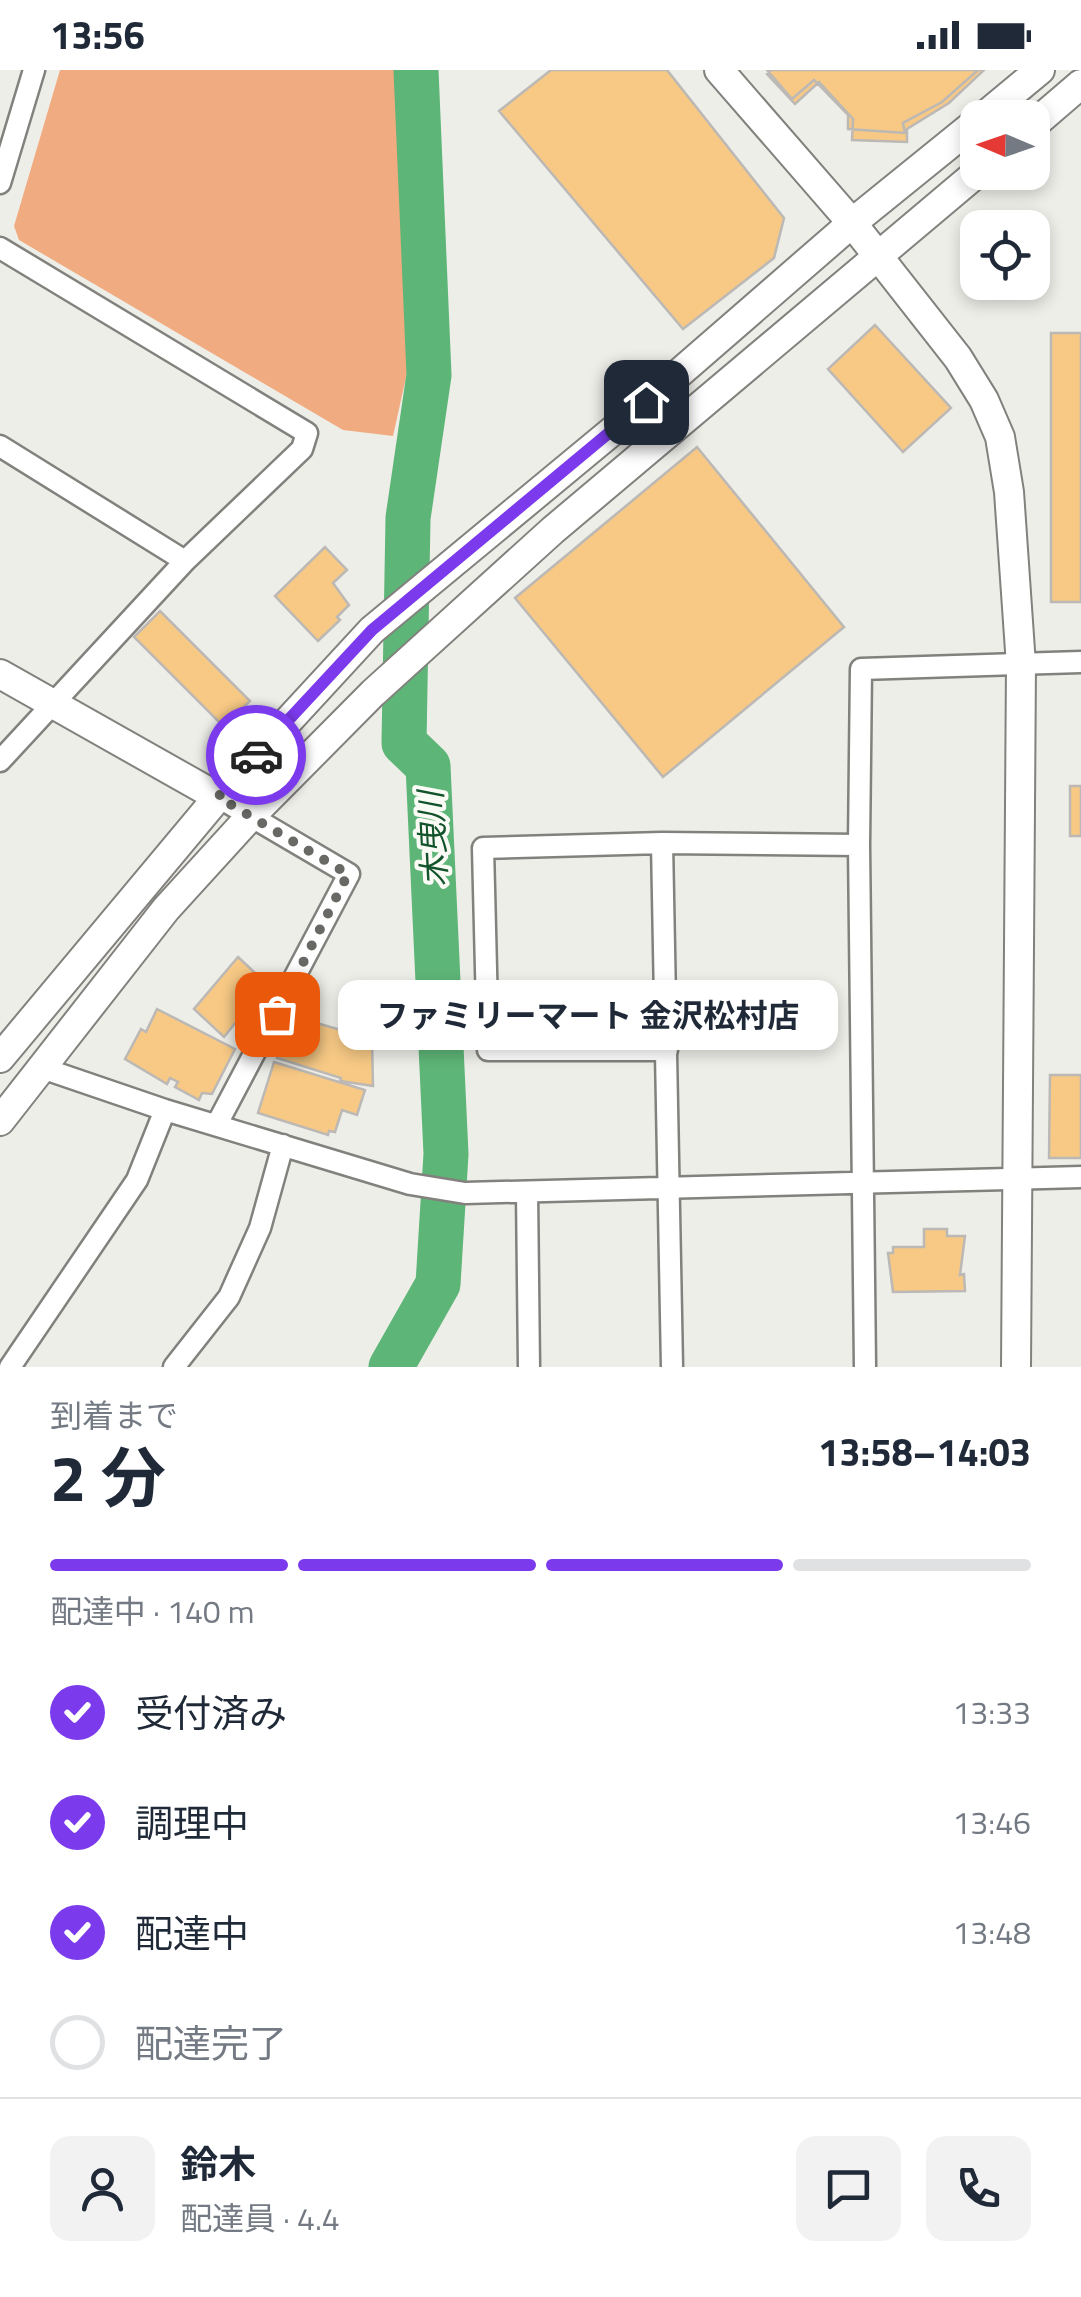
<!DOCTYPE html>
<html lang="ja">
<head>
<meta charset="utf-8">
<style>
	body { margin:0; font-family:"Titillium Web","Noto Sans JP",sans-serif; background:#f2f2f3; color:#1f2937; height:100vh; display:flex; flex-direction:column; font-size:38px; white-space:nowrap }
	* { box-sizing:border-box; margin:0 }
	p { font-size:32px; color:#747a83 }
	.icon { flex:none; width:55px; height:55px; fill:none; stroke:currentColor; stroke-width:2; stroke-linecap:round; stroke-linejoin:round }
	.map { position:relative; height:1297px; overflow:hidden }
	.sheet { display:flex; flex-direction:column; background:#fff; flex:1 }
	.sheet>* { flex:none }
	.needle { width:65px; rotate:272deg }
	.controls { position:absolute; left:960px; top:30px; display:grid; gap:20px }
	.controls a { display:grid; place-items:center; width:90px; height:90px; border-radius:20px; background:#fff; box-shadow:0 5px 15px #0003; font-size:50px }
	.pin { position:absolute; display:grid; place-items:center; width:85px; height:85px; color:#fff; margin:-42px; border-radius:20px; box-shadow:0 5px 15px #0006 }
	.courier { position:absolute; display:grid; place-items:center; width:100px; height:100px; margin:-50px; border:8px solid #7c3aed; border-radius:50%; background:#fff; color:#222; box-shadow:0 2px 12px #0007 }
	.bubble { position:absolute; height:70px; border-radius:20px; background:#fff; box-shadow:0 5px 15px #0003; font-size:32px; font-weight:700; line-height:70px; text-align:center }
	.head em { font-style:normal; font-weight:700 }
	.head div { display:flex; flex-direction:column-reverse }
	.head { display:flex; align-items:center; justify-content:space-between; height:170px; padding:0 50px }
	h1 { font-size:65px; font-weight:700; line-height:75px }
	.bar { display:grid; grid-template-columns:repeat(4,1fr); gap:15px 10px; align-content:center; height:120px; padding:0 50px }
	.bar i { height:12px; border-radius:8px; background:#e0e1e3 }
	.bar .current { background:#7c3aed }
	.bar p { grid-column:span 4 }
	.line { display:flex; align-items:center; gap:25px; padding:0 50px; border-top:2px solid #e0e1e3 }
	.line div { flex:1 }
	.round { display:grid; place-items:center; flex:none; width:105px; height:105px; border-radius:20px; background:#f2f2f3 }
	ol { padding:0 50px; list-style:none }
	li { display:flex; align-items:center; gap:30px; height:110px }
	li p { margin-inline-start:auto }
	li .icon { padding:10px; border-radius:50%; background:#7c3aed; color:#fff; stroke-width:4 }
	li:last-child { color:#747a83 }
	li i { width:55px; height:55px; border:5px solid #e0e1e3; border-radius:50% }
	.status { display:flex; justify-content:space-between; align-items:center; height:70px; padding:0 50px; background:#fff; direction:ltr }
	.status svg { height:28px; fill:currentColor }
	.map>svg:first-child { display:block }
	.green { fill:#f1ab80 }
	.lines { fill:none; stroke-linecap:round; stroke-linejoin:round }
	.river { stroke:#5db577; stroke-width:45 }
	.building { fill:#f7c985; stroke:#bbb8b5; stroke-width:2.5 }
	.minor-casing { stroke:#82817d; stroke-width:25 }
	.tertiary-casing { stroke:#82817d; stroke-width:32 }
	.minor { stroke:#fff; stroke-width:20 }
	.tertiary { stroke:#fff; stroke-width:28 }
	.done { stroke:#686865; stroke-width:10; stroke-dasharray:0 18 }
	.route { stroke:#7c3aed; stroke-width:12 }
	.labels { text-anchor:middle; dominant-baseline:central; stroke-width:8; stroke-linejoin:round; paint-order:stroke }
	.water-label { font-size:32px; font-style:italic; fill:#11532a; stroke:#fbfbf6 }
</style>
</head>
<body>
<div class="status"><b>13:56</b><svg viewBox="0 0 49 12"><path d="M0 12V9h3v3zM5 12V6h3v6zM10 12V3h3v9zM15 12V0h3v12zM26 1h20v11H26zM47 4h2v5h-2z"/></svg></div>
<div class="map">
<svg width="1081" height="1297" viewBox="0 0 1081 1297">
	<rect width="100%" height="100%" fill="#eeeee9"/>
	<path class="green" d="M 60,0 L 402,0 L 409,294 L 393,366 L 343,360 L 19,170 L 14,156 Z"/>
	<g class="lines">
		<path class="river" d="M 391,1297 L 438,1214 L 446,1084 L 428,696 L 404,673 L 408,448 L 429,305 L 416,0"/>
	</g>
	<path class="building" d="M 551,0 L 667,0 L 784,148 L 774,188 L 683,259 L 499,41 Z
		M 767,0 L 978,0 L 942,32 L 903,53 L 905,63 L 848,59 L 848,45 L 814,10 L 792,29 Z
		M 771,0 L 984,0 L 949,33 L 907,59 L 907,72 L 852,70 L 853,49 L 819,12 L 795,34 L 767,4 Z
		M 875,255 L 951,338 L 903,382 L 828,299 Z
		M 1051,263 L 1081,263 L 1081,532 L 1051,532 Z
		M 697,377 L 844,557 L 663,707 L 515,528 Z
		M 325,477 L 347,500 L 333,513 L 349,535 L 337,547 L 340,550 L 318,571 L 275,526 Z
		M 160,541 L 250,631 L 224,657 L 134,567 Z
		M 1070,716 L 1081,716 L 1081,766 L 1070,766 Z
		M 238,887 L 267,914 L 224,967 L 194,939 Z
		M 157,939 L 235,979 L 212,1024 L 202,1023 L 199,1030 L 175,1017 L 178,1012 L 170,1008 L 167,1014 L 125,989 L 141,959 L 146,962 Z
		M 296,947 L 372,969 L 373,1016 L 340,1011 L 341,1008 L 277,988 Z
		M 274,992 L 365,1020 L 357,1045 L 342,1040 L 335,1062 L 329,1061 L 328,1065 L 258,1043 Z
		M 1050,1005 L 1081,1005 L 1081,1088 L 1049,1088 Z
		M 924,1159 L 947,1159 L 947,1166 L 965,1166 L 960,1205 L 964,1204 L 965,1221 L 893,1222 L 888,1183 L 893,1183 L 893,1177 L 924,1177 Z"/>
	<g class="lines">
		<g class="minor-casing">
			<path id="minor" d="M 0,113 L 34,0
				M 0,178 L 307,363 L 302,379 L 185,491 L 0,691
				M 0,376 L 185,491
				M 662,773 L 483,778 L 488,980 L 667,980
				M 859,775 L 865,1297
				M 39,997 L 165,1040 L 410,1114 L 465,1123 L 1081,1107
				M 217,1054 L 349,804 L 218,727
				M 527,1122 L 529,1297
				M 10,1297 L 137,1110 L 165,1040
				M 174,1297 L 229,1227 L 260,1158 L 283,1075
				M 672,1297 L 662,773 L 859,775 L 861,599 L 1081,592"/>
		</g>
		<g class="tertiary-casing">
			<path id="tertiary" d="M 719,0 L 852,153 L 958,288 L 984,330 L 1000,367 L 1009,422 L 1021,595 L 1016,1297
				M 982,48 L 1040,0
				M 1032,56 L 1081,14
				M 0,604 L 218,727
				M 0,988 L 218,727 L 372,560 L 616,358 L 852,153 L 978,51
				M 0,1051 L 166,839 L 249,748 L 373,623 L 553,460 L 978,102"/>
		</g>
		<use href="#minor" class="minor"/>
		<use href="#tertiary" class="tertiary"/>
	</g>
	<g class="lines">
		<path class="done" d="M 256,685 L 218,727 L 348,804 L 277,944"/>
		<path class="route" d="M 256,685 L 372,560 L 646,332"/>
	</g>
	<g class="labels">
		<g class="water-label">
			<text transform="translate(432 769) rotate(-93)">木曳川</text>
		</g>
	</g>
</svg>
<div class="controls">
<a><svg class="needle" viewBox="-14 -14 28 28"><path d="M0-13l5 13h-10z" fill="#e53935"/><path d="M0 13l5-13h-10z" fill="#747a83"/></svg></a>
<a><svg class="icon" aria-label="locate" viewBox="0 0 24 24"><circle cx="12" cy="12" r="6"/><path d="M12 2v4M12 18v4M2 12h4M18 12h4"/></svg></a>
</div>
<div class="pin" style="left:277px;top:944px;background:#ea580c"><svg class="icon" aria-label="bag" viewBox="0 0 24 24"><path d="M5 8h14l-1 12H6zM9 8a3 3 0 0 1 6 0"/></svg></div>
<div class="pin" style="left:646px;top:332px;background:#1f2937"><svg class="icon" aria-label="home" viewBox="0 0 24 24"><path d="M3 11l9-7 9 7M6 9v11h12V9"/></svg></div>
<div class="courier" style="left:256px;top:685px"><svg class="icon" aria-label="car" viewBox="0 0 24 24"><path d="M5 17H2v-5l4-1 3-4h7l3 4 3 1v5h-3M9 17h6M6 11h13"/><circle cx="7" cy="17" r="2"/><circle cx="17" cy="17" r="2"/></svg></div>
<div class="bubble" style="left:338px;top:910px;width:500px">ファミリーマート 金沢松村店</div>
</div>
<section class="sheet">
<div class="head"><div><h1>2 分</h1><p>到着まで</p></div><em>13:58–14:03</em></div>
<div class="bar"><i class="current"></i><i class="current"></i><i class="current"></i><i></i><p>配達中 · 140 m</p></div>
<ol>
<li><svg class="icon" aria-label="check" viewBox="0 0 24 24"><path d="M5 12l5 5 9-10"/></svg>受付済み<p>13:33</p></li>
<li><svg class="icon" aria-label="check" viewBox="0 0 24 24"><path d="M5 12l5 5 9-10"/></svg>調理中<p>13:46</p></li>
<li><svg class="icon" aria-label="check" viewBox="0 0 24 24"><path d="M5 12l5 5 9-10"/></svg>配達中<p>13:48</p></li>
<li><i></i>配達完了</li>
</ol>
<div class="line" style="height:180px"><a class="round"><svg class="icon" aria-label="person" viewBox="0 0 24 24"><circle cx="12" cy="8" r="4"/><path d="M4 21q1-7 8-7t8 7"/></svg></a><div><b>鈴木</b><p>配達員 · 4.4</p></div><a class="round"><svg class="icon" aria-label="chat" viewBox="0 0 24 24"><path d="M4 5h16v11H9l-5 4z"/></svg></a><a class="round"><svg class="icon" aria-label="phone" viewBox="0 0 24 24"><path d="M5 4h4l2 5-3 2q2 4 5 5l2-3 5 2v4C11 20 4 13 5 4z"/></svg></a></div>
</section>
</body>
</html>
